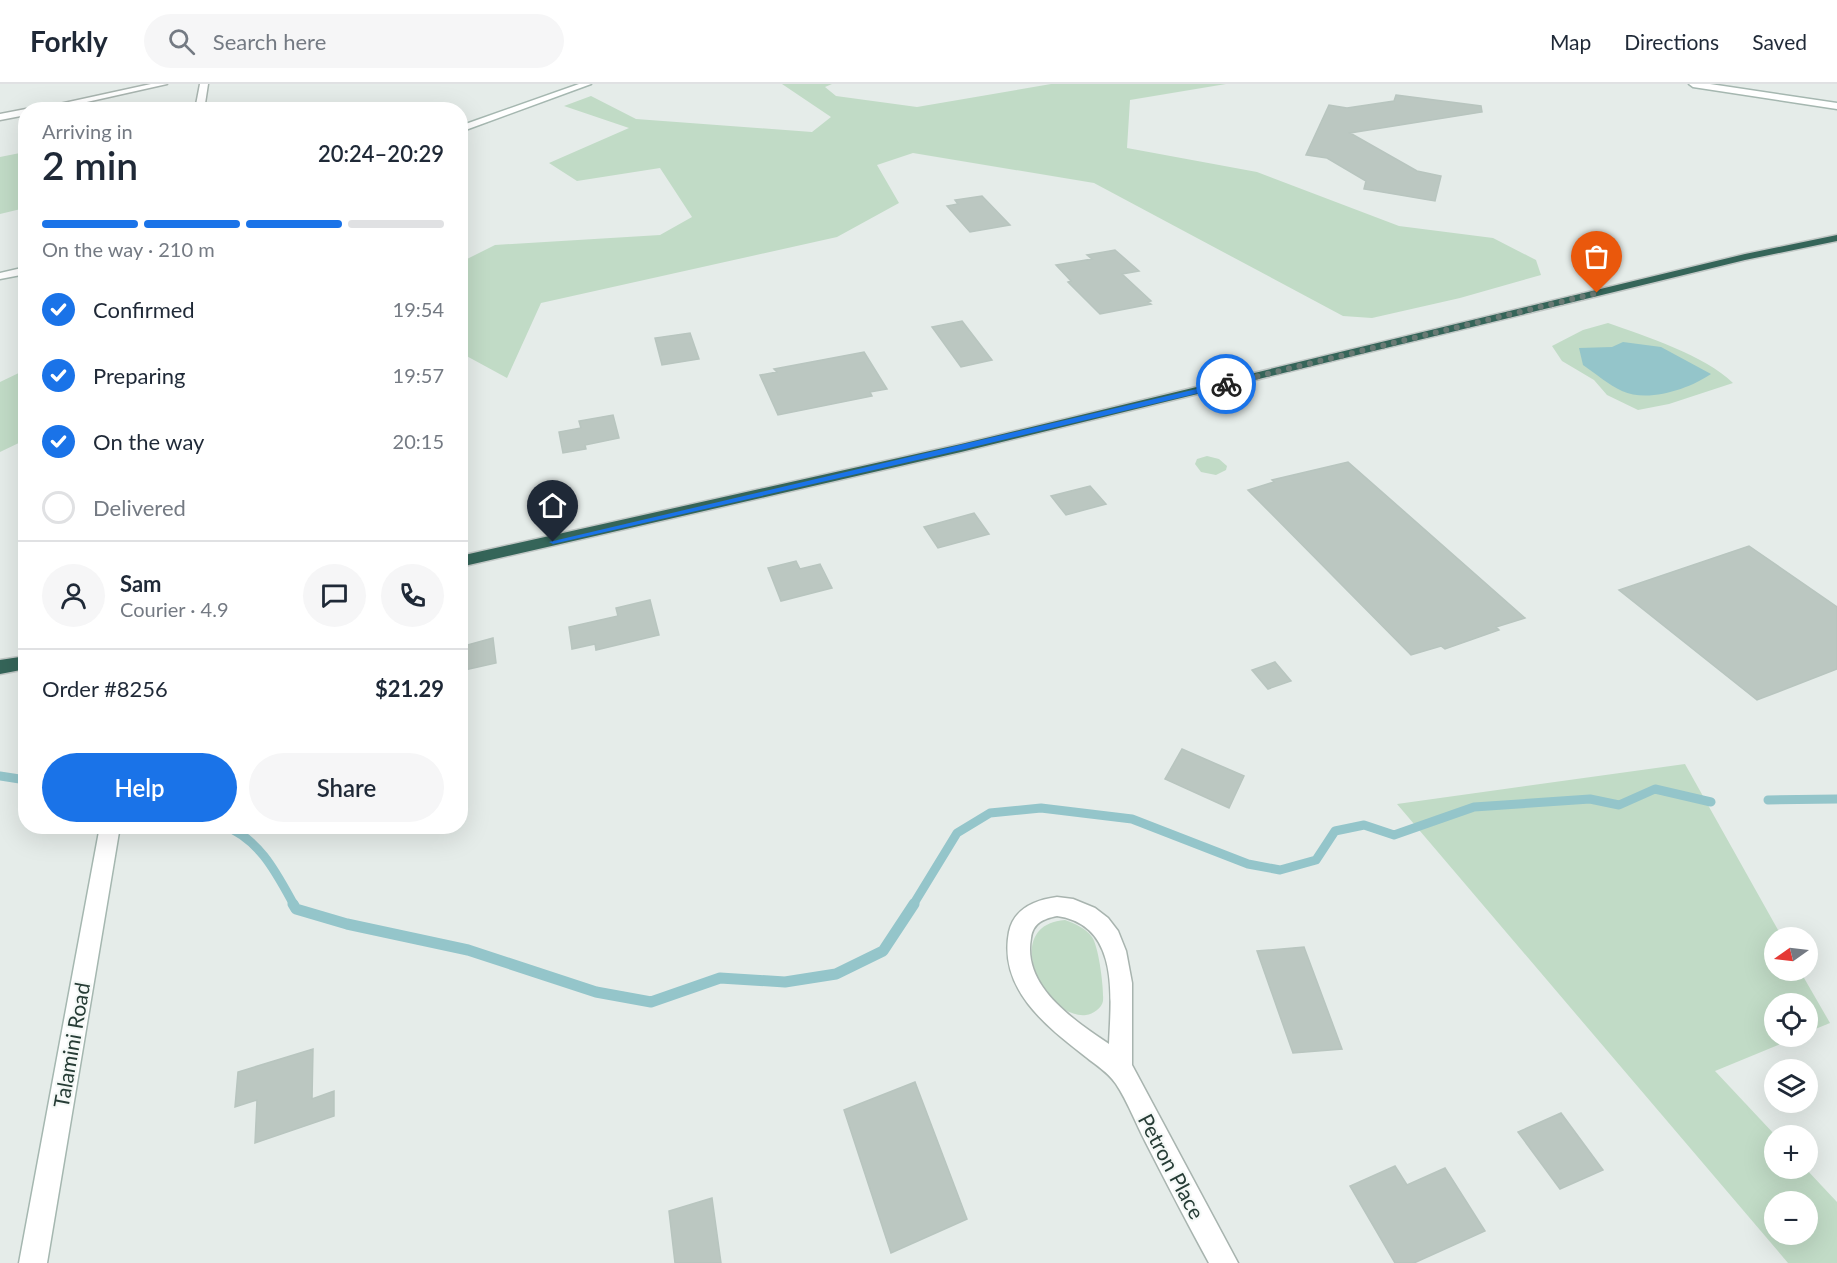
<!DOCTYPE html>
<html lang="en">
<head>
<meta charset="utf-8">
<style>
	body { margin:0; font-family:Lato,sans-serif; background:#f6f6f7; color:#1f2937; height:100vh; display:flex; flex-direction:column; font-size:22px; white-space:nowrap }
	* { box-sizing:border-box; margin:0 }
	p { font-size:20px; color:#747a83 }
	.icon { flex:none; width:33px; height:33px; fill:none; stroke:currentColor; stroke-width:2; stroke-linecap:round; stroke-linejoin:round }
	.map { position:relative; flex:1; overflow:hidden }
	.side { position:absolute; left:18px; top:18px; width:450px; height:732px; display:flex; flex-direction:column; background:#fff; border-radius:24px; box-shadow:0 6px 24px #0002 }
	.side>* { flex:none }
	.needle { width:39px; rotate:256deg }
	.fabs { position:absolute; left:1764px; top:843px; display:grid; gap:12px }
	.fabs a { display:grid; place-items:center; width:54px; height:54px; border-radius:50%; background:#fff; box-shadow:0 6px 24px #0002; font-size:30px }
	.pin { position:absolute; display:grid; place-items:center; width:51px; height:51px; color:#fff; margin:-62px -26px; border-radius:50% 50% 50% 0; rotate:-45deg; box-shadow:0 0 6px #0007 }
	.pin .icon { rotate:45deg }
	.courier { position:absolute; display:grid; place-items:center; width:60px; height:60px; margin:-30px; border:4px solid #1a73e8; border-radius:50%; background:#fff; color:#222; box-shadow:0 2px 8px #0007 }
	.overview em { font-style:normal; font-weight:600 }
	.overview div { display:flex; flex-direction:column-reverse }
	.overview { display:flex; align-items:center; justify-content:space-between; height:102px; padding:0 24px }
	h1 { font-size:39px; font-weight:600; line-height:45px }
	.bar { display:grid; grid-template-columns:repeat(4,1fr); gap:9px 6px; align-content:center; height:72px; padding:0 24px }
	.bar i { height:8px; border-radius:4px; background:#e0e1e3 }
	.bar .active { background:#1a73e8 }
	.bar p { grid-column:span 4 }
	.line { display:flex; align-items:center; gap:15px; padding:0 24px; border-top:2px solid #e0e1e3 }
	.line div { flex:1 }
	.round { display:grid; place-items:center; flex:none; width:63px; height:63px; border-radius:32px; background:#f6f6f7 }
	ol { padding:0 24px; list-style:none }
	li { display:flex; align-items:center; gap:18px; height:66px }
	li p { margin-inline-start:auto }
	li .icon { padding:6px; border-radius:50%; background:#1a73e8; color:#fff; stroke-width:4 }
	li:last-child { color:#747a83 }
	li i { width:33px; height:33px; border:3px solid #e0e1e3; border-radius:50% }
	.button { display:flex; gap:12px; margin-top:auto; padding:12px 24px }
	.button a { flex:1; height:69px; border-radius:36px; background:#1a73e8; color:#fff; font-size:24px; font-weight:600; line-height:69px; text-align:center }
	.button a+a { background:#f6f6f7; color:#1f2937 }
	header { display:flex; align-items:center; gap:36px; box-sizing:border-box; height:84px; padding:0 30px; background:#fff; border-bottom:2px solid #e0e1e3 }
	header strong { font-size:28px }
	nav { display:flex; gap:33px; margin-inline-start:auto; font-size:21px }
	.search { width:420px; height:54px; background:#f6f6f7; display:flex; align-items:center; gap:15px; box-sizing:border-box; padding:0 21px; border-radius:33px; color:#747a83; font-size:22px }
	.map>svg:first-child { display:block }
	.green { fill:#c1dbc6; fill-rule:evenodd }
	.water { fill:#94c5ca }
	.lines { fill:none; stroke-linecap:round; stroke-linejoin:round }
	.stream-far1 { stroke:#94c5ca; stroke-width:9 }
	.stream { stroke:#94c5ca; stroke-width:11 }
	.building { fill:#bbc7c1; stroke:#b8c5bf; stroke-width:1.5 }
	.street-casing { stroke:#a8b4af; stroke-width:3 }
	.secondary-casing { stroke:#a5b7b0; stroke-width:3 }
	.highway-casing { stroke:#c2c8c6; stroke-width:3 }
	.street { fill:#fff; fill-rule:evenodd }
	.secondary { fill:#fff; fill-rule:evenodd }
	.highway { fill:#356559; fill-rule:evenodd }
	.route { fill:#1a73e8 }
	.done { stroke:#697a74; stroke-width:6; stroke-dasharray:0 10.8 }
	.labels { text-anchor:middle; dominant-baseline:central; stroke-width:4.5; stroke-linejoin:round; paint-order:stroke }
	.near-street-label { font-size:21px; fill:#263c35; stroke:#f5f9f7 }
</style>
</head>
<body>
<header>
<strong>Forkly</strong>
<div class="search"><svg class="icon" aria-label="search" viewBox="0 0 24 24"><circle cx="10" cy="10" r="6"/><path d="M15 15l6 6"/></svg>Search here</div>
<nav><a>Map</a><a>Directions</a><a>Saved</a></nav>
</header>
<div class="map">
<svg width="1837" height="1179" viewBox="0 0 1837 1179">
	<rect width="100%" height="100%" fill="#e5ece9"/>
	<path class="green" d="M 782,0 L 832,0 L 825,3 L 836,12 L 917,23 L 1051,0 L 1226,0 L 1130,16 L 1127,64 L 1257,88 L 1399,142 L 1493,154 L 1536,176 L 1541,191 L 1460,214 L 1372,234 L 1343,232 L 1094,99 L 913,69 L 877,81 L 899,119 L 837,153 L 541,219 L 507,294 L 461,269 L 461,178 L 495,161 L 660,151 L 692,133 L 660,84 L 577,97 L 549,79 L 629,44 L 564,22 L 591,12 L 636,35 L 812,48 L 831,33 Z
		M 25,68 L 25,124 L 0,130 L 0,73 Z
		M 1608,239 C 1645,252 1706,272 1733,299 L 1669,320 L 1638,326 L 1607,311 L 1594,296 L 1562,277 L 1552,262 L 1583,246 Z
		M 25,286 L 25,356 L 0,368 L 0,298 Z
		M 1207,372 L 1219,375 L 1227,382 L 1226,386 L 1216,391 L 1201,388 L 1195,380 L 1197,375 Z
		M 1685,680 L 1782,853 L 1774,854 L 1774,886 L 1800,887 L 1830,939 L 1808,948 L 1808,920 L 1774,920 L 1774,952 L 1798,953 L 1715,987 L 1775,1051 L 1774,1084 L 1806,1085 L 1837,1118 L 1837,1179 L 1788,1179 L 1397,720 ZM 1774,1118 L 1808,1118 L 1808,1150 L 1774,1150 Z
		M 1065,836 C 1076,840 1085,844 1092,853 C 1099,863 1104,905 1103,917 C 1102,924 1093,930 1086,931 C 1045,936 999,841 1065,836 Z"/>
	<path class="water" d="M 1623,258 L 1661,263 L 1711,290 C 1689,305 1648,319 1622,307 C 1609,301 1596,290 1583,281 L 1579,264 L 1612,263 Z"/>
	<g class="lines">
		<path class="stream-far1" d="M 0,692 L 26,696
			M 1768,716 L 1837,715
			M 224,742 C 259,754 277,790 294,821
			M 913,821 L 957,749 L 990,729 L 1041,724 L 1132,735 L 1248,780 L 1280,786 L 1316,776 L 1335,747 L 1364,741 L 1394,751 L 1474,723 L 1590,715 L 1619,721 L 1655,705 L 1711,718"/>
		<path class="stream" d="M 293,820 L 296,825 L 347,840 L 468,866 L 596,908 L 651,918 L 720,894 L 785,898 L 836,890 L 883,867 L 914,820"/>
	</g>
	<path class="building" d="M 1396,11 L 1481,22 L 1482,28 L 1350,49 L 1417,87 L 1441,92 L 1435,117 L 1364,105 L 1366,97 L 1327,74 L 1306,71 L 1329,21 L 1347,24 L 1394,17 Z
		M 982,112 L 1010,141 L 970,148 L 947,122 L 958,120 L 955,116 Z
		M 1115,166 L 1139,187 L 1122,190 L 1151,217 L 1148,218 L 1151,220 L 1100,230 L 1068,198 L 1071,197 L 1056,181 L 1092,175 L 1087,171 Z
		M 962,237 L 992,276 L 961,283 L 932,243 Z
		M 690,249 L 699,275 L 662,281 L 655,254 Z
		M 864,268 L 887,305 L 870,308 L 872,312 L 778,331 L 760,291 L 777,288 L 774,285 Z
		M 613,331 L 619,354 L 585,361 L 586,365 L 563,369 L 559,348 L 581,344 L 579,337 Z
		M 1348,378 L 1525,534 L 1496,543 L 1499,546 L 1445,565 L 1441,562 L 1411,571 L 1248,406 L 1274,398 L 1272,396 Z
		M 1090,402 L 1106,420 L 1066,431 L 1051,412 Z
		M 974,429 L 989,450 L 938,464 L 924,443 Z
		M 1749,462 L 1837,523 L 1837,585 L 1757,616 L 1619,506 Z
		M 796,477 L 800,485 L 820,480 L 832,504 L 781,517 L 768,484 Z
		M 650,516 L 659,551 L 596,566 L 595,560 L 572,565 L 569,543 L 618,532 L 616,524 Z
		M 493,554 L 496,579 L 460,587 L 460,563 Z
		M 1275,578 L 1291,597 L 1268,605 L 1252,586 Z
		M 1182,665 L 1244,692 L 1229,724 L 1165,695 Z
		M 1304,863 L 1342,965 L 1293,969 L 1257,867 Z
		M 313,965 L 312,1015 L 334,1007 L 334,1032 L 255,1059 L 257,1016 L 235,1023 L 238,988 Z
		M 915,998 L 967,1135 L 891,1169 L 844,1026 Z
		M 1561,1029 L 1603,1086 L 1560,1105 L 1518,1048 Z
		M 1395,1082 L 1407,1101 L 1445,1084 L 1485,1147 L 1414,1179 L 1395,1179 L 1350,1102 Z
		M 712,1114 L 721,1179 L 675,1179 L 669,1127 Z"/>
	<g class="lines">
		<g class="street-casing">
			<path id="street" d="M 151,0 L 167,0 L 51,26 L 32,26 Z
				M 200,0 L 208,0 L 204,26 L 195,26 Z
				M 26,25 L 26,31 L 0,36 L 0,30 Z
				M 1057,813 L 1073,815 L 1095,824 L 1108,834 L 1118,847 L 1126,867 L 1132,899 L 1132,981 L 1238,1179 L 1209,1179 C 1187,1139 1166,1098 1145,1057 C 1135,1038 1128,1018 1116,1000 C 1108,988 1097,982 1086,973 C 1046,942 998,905 1009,848 C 1014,824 1035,816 1057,813 ZM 1057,832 C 1120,841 1111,912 1109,960 C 1074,936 1022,903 1031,854 C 1033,839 1043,835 1057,832 Z"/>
		</g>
		<g class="secondary-casing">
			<path id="secondary" d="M 579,0 L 591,0 L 460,48 L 460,42 Z
				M 1689,0 L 1710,0 L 1837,19 L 1837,25 L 1693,3 Z
				M 26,183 L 26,190 L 0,195 L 0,189 Z
				M 100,742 L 120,742 L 47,1179 L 19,1179 Z"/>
		</g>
		<g class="highway-casing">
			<path id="highway" d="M 1837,151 L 1837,157 L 1745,176 L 961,368 L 460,483 L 460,472 L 961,360 L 1745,170 Z
				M 26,572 L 26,585 L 0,590 L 0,576 Z"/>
		</g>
		<use href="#street" class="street"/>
		<use href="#secondary" class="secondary"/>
		<use href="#highway" class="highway"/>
	</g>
	<path class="route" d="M 1226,298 L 1228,302 L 961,366 L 553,460 L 549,458 Z"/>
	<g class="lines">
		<path class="done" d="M 1226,300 L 1597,209"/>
	</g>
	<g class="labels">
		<g class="near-street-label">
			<text transform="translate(71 961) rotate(-80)">Talamini Road</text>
			<text transform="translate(1172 1082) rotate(62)">Petron Place</text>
		</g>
	</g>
</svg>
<div class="fabs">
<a><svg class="needle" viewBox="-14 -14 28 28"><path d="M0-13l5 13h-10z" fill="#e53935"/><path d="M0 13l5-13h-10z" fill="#747a83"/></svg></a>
<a><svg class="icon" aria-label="locate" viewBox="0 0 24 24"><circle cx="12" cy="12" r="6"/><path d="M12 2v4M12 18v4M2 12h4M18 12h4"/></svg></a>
<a><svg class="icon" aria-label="layers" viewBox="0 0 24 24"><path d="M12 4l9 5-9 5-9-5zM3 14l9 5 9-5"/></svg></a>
<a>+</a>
<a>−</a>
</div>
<div class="pin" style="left:1597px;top:209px;background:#ea580c"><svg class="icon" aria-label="bag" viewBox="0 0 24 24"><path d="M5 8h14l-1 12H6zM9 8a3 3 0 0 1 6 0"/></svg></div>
<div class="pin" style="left:553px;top:458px;background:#1f2937"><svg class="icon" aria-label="home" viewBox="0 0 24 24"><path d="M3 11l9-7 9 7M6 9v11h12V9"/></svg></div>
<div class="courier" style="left:1226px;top:300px"><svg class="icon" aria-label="bike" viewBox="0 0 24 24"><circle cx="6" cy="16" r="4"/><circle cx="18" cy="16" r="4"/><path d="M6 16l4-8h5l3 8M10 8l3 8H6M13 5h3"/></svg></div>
<section class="side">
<div class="overview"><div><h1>2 min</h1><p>Arriving in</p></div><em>20:24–20:29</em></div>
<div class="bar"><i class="active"></i><i class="active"></i><i class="active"></i><i></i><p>On the way · 210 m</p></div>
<ol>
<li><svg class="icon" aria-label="check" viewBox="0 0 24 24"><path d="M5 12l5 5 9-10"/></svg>Confirmed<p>19:54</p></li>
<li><svg class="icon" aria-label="check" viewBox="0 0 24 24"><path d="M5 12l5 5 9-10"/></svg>Preparing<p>19:57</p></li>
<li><svg class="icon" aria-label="check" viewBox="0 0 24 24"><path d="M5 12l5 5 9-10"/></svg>On the way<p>20:15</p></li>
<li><i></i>Delivered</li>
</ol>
<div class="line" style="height:108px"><a class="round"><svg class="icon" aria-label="person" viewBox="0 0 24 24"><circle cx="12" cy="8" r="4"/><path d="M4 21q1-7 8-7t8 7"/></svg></a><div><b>Sam</b><p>Courier · 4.9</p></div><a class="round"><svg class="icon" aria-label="chat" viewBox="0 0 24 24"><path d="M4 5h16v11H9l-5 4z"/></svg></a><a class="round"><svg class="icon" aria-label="phone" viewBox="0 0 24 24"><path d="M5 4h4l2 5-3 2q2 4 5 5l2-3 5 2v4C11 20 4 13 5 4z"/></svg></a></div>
<div class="line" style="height:78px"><div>Order #8256</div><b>$21.29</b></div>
<div class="button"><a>Help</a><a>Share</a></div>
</section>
</div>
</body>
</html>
